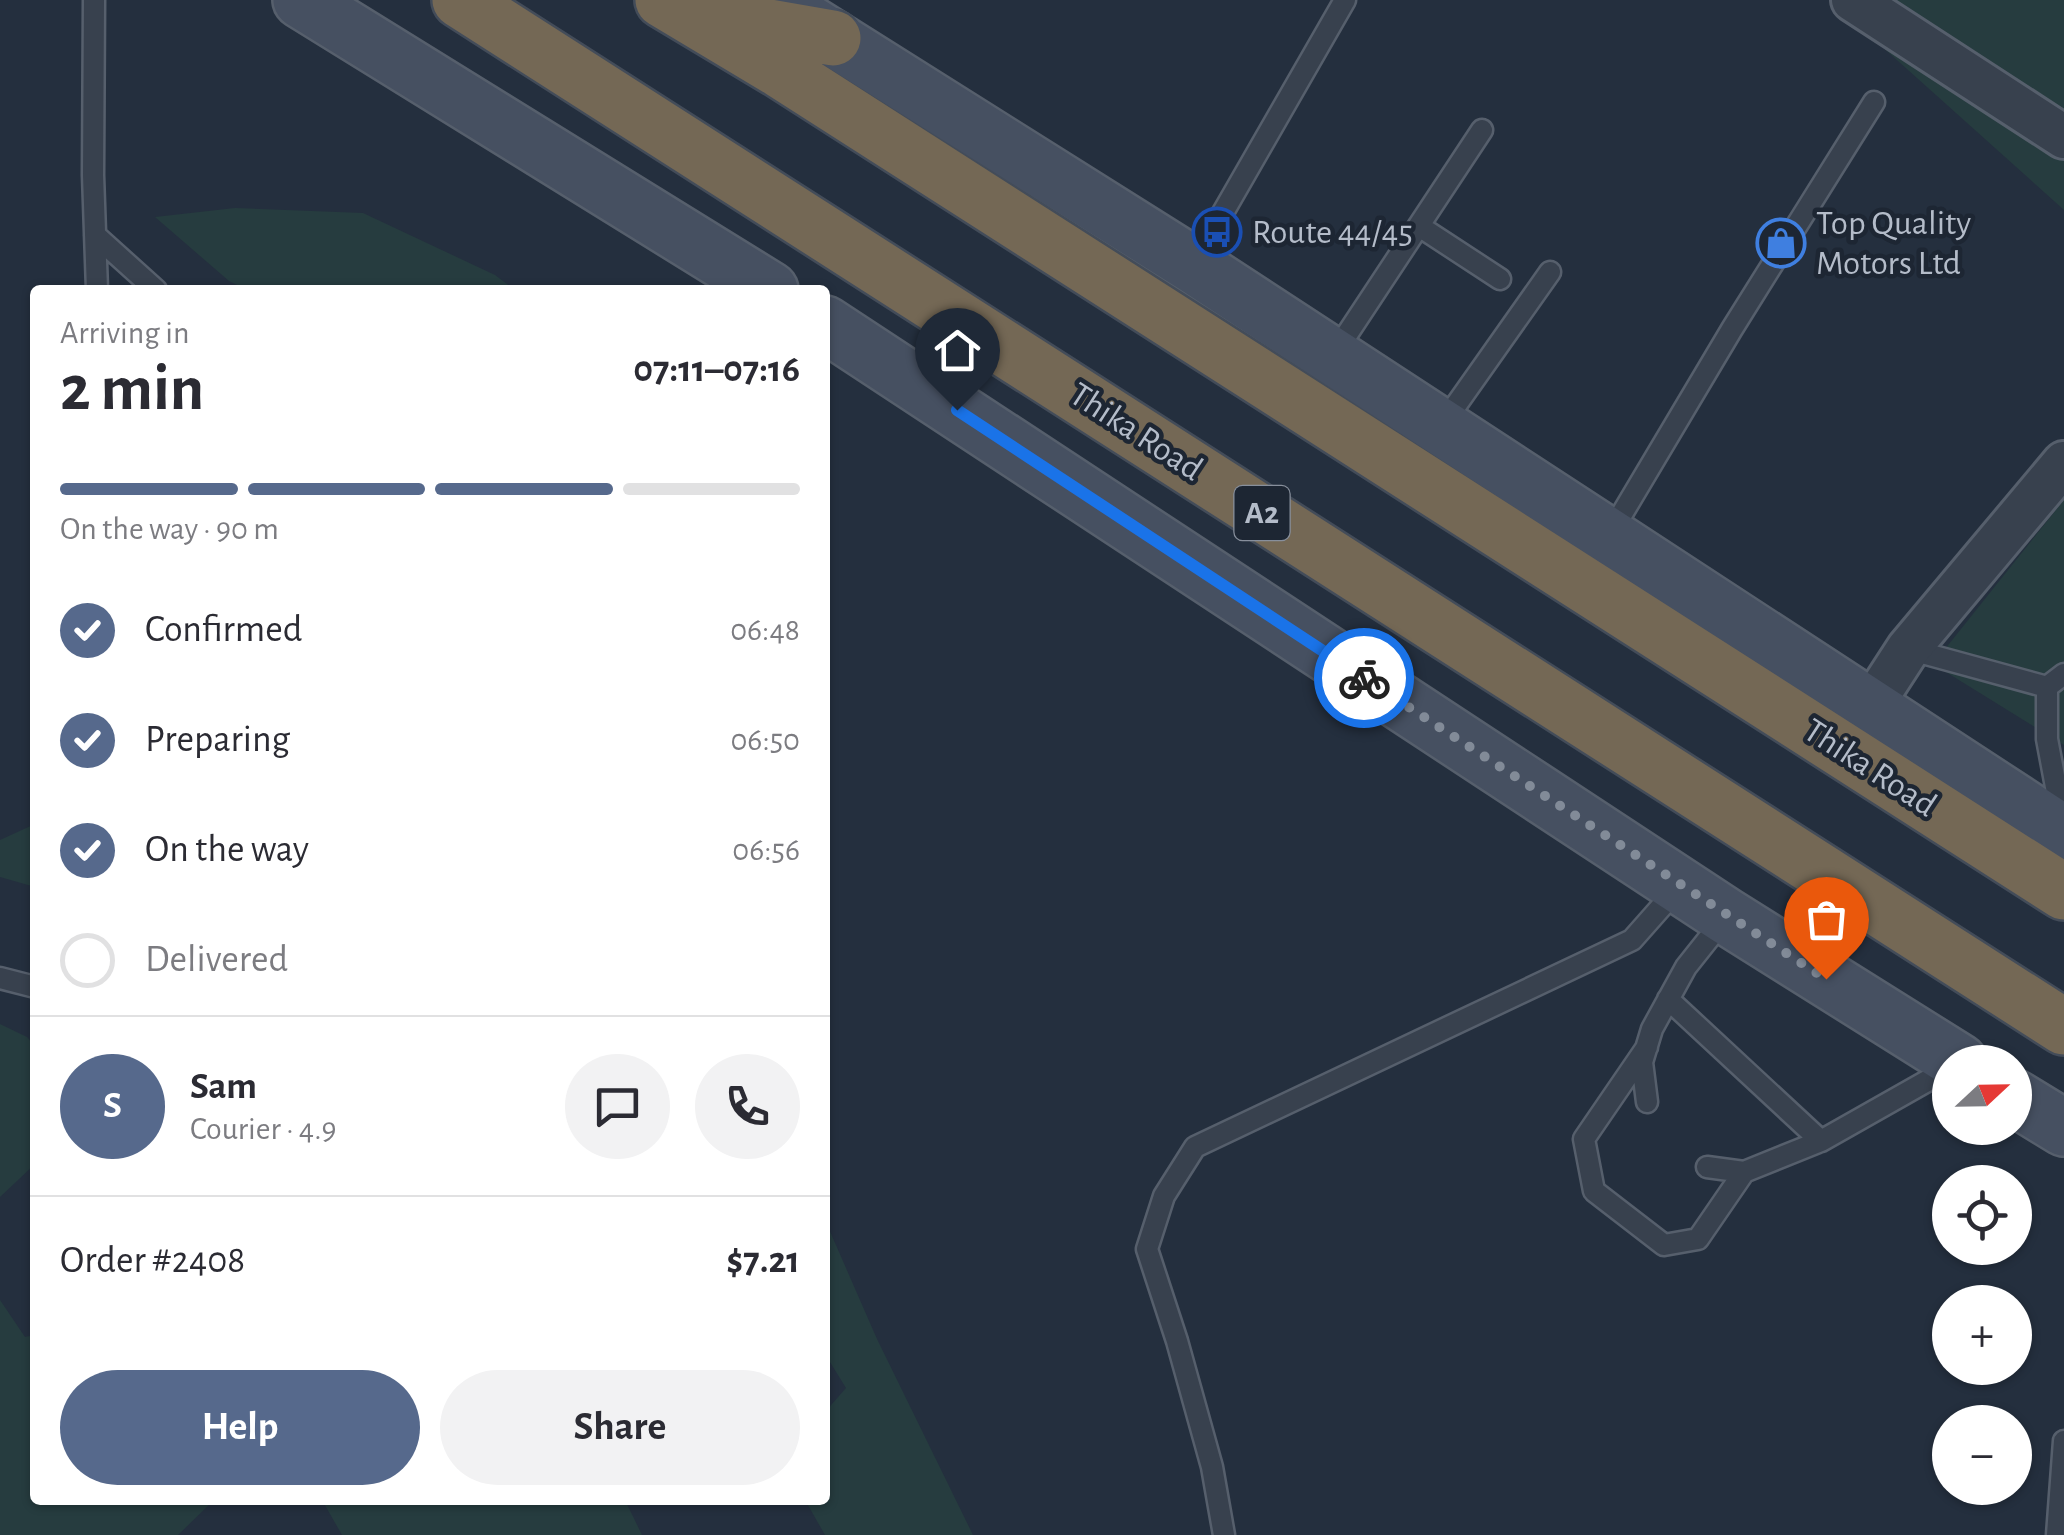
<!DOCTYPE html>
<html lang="en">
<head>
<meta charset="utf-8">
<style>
	body { margin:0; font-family:"Alegreya Sans",sans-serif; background:#f2f2f3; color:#2b2b33; height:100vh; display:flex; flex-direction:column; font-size:38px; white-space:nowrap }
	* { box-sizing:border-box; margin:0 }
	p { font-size:32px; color:#7c7c81 }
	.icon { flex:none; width:55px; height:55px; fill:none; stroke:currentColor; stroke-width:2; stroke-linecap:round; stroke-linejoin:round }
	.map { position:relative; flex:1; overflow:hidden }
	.details { position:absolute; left:30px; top:285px; width:800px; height:1220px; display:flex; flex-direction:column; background:#fff; border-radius:10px; box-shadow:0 2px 8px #0004 }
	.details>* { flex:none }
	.needle { width:65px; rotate:68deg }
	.tools { position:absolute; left:1932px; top:1045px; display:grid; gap:20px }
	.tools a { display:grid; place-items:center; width:100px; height:100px; border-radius:50%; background:#fff; box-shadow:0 2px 8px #0004; font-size:50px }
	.pin { position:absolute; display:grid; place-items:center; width:85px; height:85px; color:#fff; margin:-102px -42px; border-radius:50% 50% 50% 0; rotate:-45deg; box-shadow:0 0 10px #0007 }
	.pin .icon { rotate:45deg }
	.courier { position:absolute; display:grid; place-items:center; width:100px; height:100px; margin:-50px; border:8px solid #1a73e8; border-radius:50%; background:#fff; color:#222; box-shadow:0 2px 12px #0007 }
	.head em { font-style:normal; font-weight:700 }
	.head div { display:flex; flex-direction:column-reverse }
	.head { display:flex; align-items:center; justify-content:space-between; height:170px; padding:0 30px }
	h1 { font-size:65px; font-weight:700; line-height:75px }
	.bar { display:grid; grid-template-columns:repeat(4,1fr); gap:15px 10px; align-content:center; height:120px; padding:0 30px }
	.bar i { height:12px; border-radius:8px; background:#e1e1e2 }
	.bar .on { background:#56698c }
	.bar p { grid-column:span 4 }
	.line { display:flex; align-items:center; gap:25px; padding:0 30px; border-top:2px solid #e1e1e2 }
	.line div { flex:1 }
	.round { display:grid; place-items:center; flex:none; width:105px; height:105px; border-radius:52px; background:#f2f2f3 }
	ol { padding:0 30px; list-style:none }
	li { display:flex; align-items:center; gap:30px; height:110px }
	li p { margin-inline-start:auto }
	li .icon { padding:10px; border-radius:50%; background:#56698c; color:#fff; stroke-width:4 }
	li:last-child { color:#7c7c81 }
	li i { width:55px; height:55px; border:5px solid #e1e1e2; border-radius:50% }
	.cta { display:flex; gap:20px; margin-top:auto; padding:20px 30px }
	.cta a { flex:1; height:115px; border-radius:60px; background:#56698c; color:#fff; font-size:40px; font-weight:700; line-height:115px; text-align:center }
	.cta a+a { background:#f2f2f3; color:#2b2b33 }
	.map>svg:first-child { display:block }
	.green { fill:#263c3f }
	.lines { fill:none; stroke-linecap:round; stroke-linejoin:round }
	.lane-casing { stroke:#565f6c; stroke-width:25 }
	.street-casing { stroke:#565f6c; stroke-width:48 }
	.secondary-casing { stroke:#565f6c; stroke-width:60 }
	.highway-casing { stroke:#434c59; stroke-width:60 }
	.lane { stroke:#38414e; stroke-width:20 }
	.street { stroke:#38414e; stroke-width:42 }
	.secondary { stroke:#465061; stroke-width:55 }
	.highway { stroke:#746855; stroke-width:55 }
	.done { stroke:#828b98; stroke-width:10; stroke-dasharray:0 18 }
	.route { stroke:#1a73e8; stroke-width:12 }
	.labels { text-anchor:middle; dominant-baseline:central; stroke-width:9; stroke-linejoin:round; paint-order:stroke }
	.shield { fill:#1d2633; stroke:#878f9c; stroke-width:2.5 }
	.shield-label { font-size:32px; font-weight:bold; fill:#b4bcc9 }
	.poi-label { font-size:35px; fill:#b4bcc9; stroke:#1d2633; text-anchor:start }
	.street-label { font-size:35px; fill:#b4bcc9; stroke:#1d2633 }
</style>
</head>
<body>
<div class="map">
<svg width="2064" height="1535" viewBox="0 0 2064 1535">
	<rect width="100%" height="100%" fill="#242f3e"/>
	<path class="green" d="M 1830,0 L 2064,0 L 2064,210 Z
		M 235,208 L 363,213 L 495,275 L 515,290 L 247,290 L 229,281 L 155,217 Z
		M 2064,500 L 2064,745 L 1933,664 Z
		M 35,824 L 35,887 L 0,877 L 0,840 Z
		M 0,1024 L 27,1037 L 35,1046 L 35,1164 L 0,1197 Z
		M 825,1220 L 877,1339 L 973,1535 L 825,1535 L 805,1500 L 825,1500 L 825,1412 L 846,1388 L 825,1354 Z
		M 0,1300 L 25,1337 L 35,1335 L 35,1500 L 214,1500 L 178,1535 L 0,1535 Z
		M 322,1500 L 625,1500 L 642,1535 L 342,1535 Z"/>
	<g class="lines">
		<g class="lane-casing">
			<path id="lane" d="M 94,0 L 93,175 L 97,290
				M 1419,226 L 1500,279
				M 95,235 L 156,290
				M 1194,263 L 1345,0
				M 1334,354 L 1482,130
				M 1442,425 L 1550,272
				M 1610,534 L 1732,329 L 1874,102
				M 1908,649 L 2047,687 L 2064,674
				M 2047,687 L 2047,739 L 2063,824
				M 0,978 L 35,987
				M 1668,999 L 1821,1141
				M 1647,1047 L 1584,1139 L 1594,1191 L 1664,1245 L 1698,1239 L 1744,1172
				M 1647,1102 L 1642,1062 L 1652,1029 L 1686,967 L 1725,918
				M 1707,1167 L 1744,1172 L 1821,1141 L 1950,1068
				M 1224,1535 L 1212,1467 L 1177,1341 L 1147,1249 L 1164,1196 L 1195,1147 L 1632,940 L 1678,888
				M 2057,1535 L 2064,1441"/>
		</g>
		<g class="street-casing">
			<path id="street" d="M 1853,0 L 2064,137
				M 1871,706 L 1908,649 L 2064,463"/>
		</g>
		<g class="secondary-casing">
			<path id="secondary" d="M 301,0 L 770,290
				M 791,12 L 1193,265 L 2064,834
				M 825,324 L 1726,916 L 1959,1062
				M 2015,1098 L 2064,1128"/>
		</g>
		<g class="highway-casing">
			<path id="highway" d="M 460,0 L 2064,1027
				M 663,0 L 780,70 L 2064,892
				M 717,18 L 833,38"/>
		</g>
		<use href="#lane" class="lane"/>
		<use href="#street" class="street"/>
		<use href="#secondary" class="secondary"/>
		<use href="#highway" class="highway"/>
	</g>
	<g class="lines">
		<path class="done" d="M 1364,678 L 1826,979"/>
		<path class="route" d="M 957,410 L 1364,678"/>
	</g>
	<defs>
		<g id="bus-ring" transform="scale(2.5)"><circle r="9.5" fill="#1d2633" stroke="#1a4fb4" stroke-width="1.5"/><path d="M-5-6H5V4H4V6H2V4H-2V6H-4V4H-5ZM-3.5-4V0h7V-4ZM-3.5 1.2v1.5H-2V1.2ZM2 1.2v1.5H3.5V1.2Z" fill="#1a4fb4"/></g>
		<g id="shop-ring" transform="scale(2.5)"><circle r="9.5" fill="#1d2633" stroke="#3f7fe0" stroke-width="1.5"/><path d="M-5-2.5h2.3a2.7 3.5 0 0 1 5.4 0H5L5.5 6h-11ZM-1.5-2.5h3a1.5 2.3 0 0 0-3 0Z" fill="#3f7fe0"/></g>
	</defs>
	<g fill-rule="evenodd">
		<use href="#bus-ring" x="1217" y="232"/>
		<use href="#shop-ring" x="1781" y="243"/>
	</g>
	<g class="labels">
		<rect class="shield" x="1234.5" y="486" width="55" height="54" rx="8"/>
		<g class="shield-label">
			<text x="1262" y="513">A2</text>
		</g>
		<g class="poi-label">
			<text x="1816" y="223">Top Quality<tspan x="1816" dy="40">Motors Ltd</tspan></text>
			<text x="1252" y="232">Route 44/45</text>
		</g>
		<g class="street-label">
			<text transform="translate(1136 432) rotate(33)">Thika Road</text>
			<text transform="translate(1870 768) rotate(33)">Thika Road</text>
		</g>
	</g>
</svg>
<div class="tools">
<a><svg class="needle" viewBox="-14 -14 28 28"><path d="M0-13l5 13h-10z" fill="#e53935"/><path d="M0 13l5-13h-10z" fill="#7c7c81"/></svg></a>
<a><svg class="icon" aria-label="locate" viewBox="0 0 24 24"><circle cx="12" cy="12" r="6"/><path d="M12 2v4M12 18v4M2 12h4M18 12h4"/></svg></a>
<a>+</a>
<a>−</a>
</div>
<div class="pin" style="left:1826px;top:979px;background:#ea580c"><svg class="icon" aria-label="bag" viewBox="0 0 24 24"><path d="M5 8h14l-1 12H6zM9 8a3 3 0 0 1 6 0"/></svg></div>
<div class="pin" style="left:957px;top:410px;background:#1f2937"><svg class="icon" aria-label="home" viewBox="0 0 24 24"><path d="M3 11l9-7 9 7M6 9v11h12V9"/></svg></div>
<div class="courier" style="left:1364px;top:678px"><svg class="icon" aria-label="bike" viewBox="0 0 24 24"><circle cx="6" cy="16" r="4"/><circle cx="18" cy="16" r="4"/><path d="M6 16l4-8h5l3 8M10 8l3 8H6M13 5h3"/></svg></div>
<section class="details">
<div class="head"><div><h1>2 min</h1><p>Arriving in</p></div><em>07:11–07:16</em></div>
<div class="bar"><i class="on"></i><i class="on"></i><i class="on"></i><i></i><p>On the way · 90 m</p></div>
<ol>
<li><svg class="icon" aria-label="check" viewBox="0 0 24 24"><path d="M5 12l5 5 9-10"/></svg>Confirmed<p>06:48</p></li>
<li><svg class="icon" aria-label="check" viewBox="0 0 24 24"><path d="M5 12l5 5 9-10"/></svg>Preparing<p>06:50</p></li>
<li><svg class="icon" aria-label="check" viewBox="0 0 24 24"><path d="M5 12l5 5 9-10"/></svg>On the way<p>06:56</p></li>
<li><i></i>Delivered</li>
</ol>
<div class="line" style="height:180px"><b class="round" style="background:#56698c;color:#fff">S</b><div><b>Sam</b><p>Courier · 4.9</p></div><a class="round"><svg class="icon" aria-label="chat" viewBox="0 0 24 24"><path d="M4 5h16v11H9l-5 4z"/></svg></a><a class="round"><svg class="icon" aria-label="phone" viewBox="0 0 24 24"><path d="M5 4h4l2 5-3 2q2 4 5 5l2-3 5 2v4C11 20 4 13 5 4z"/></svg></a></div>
<div class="line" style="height:130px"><div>Order #2408</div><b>$7.21</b></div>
<div class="cta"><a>Help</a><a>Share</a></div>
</section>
</div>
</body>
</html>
